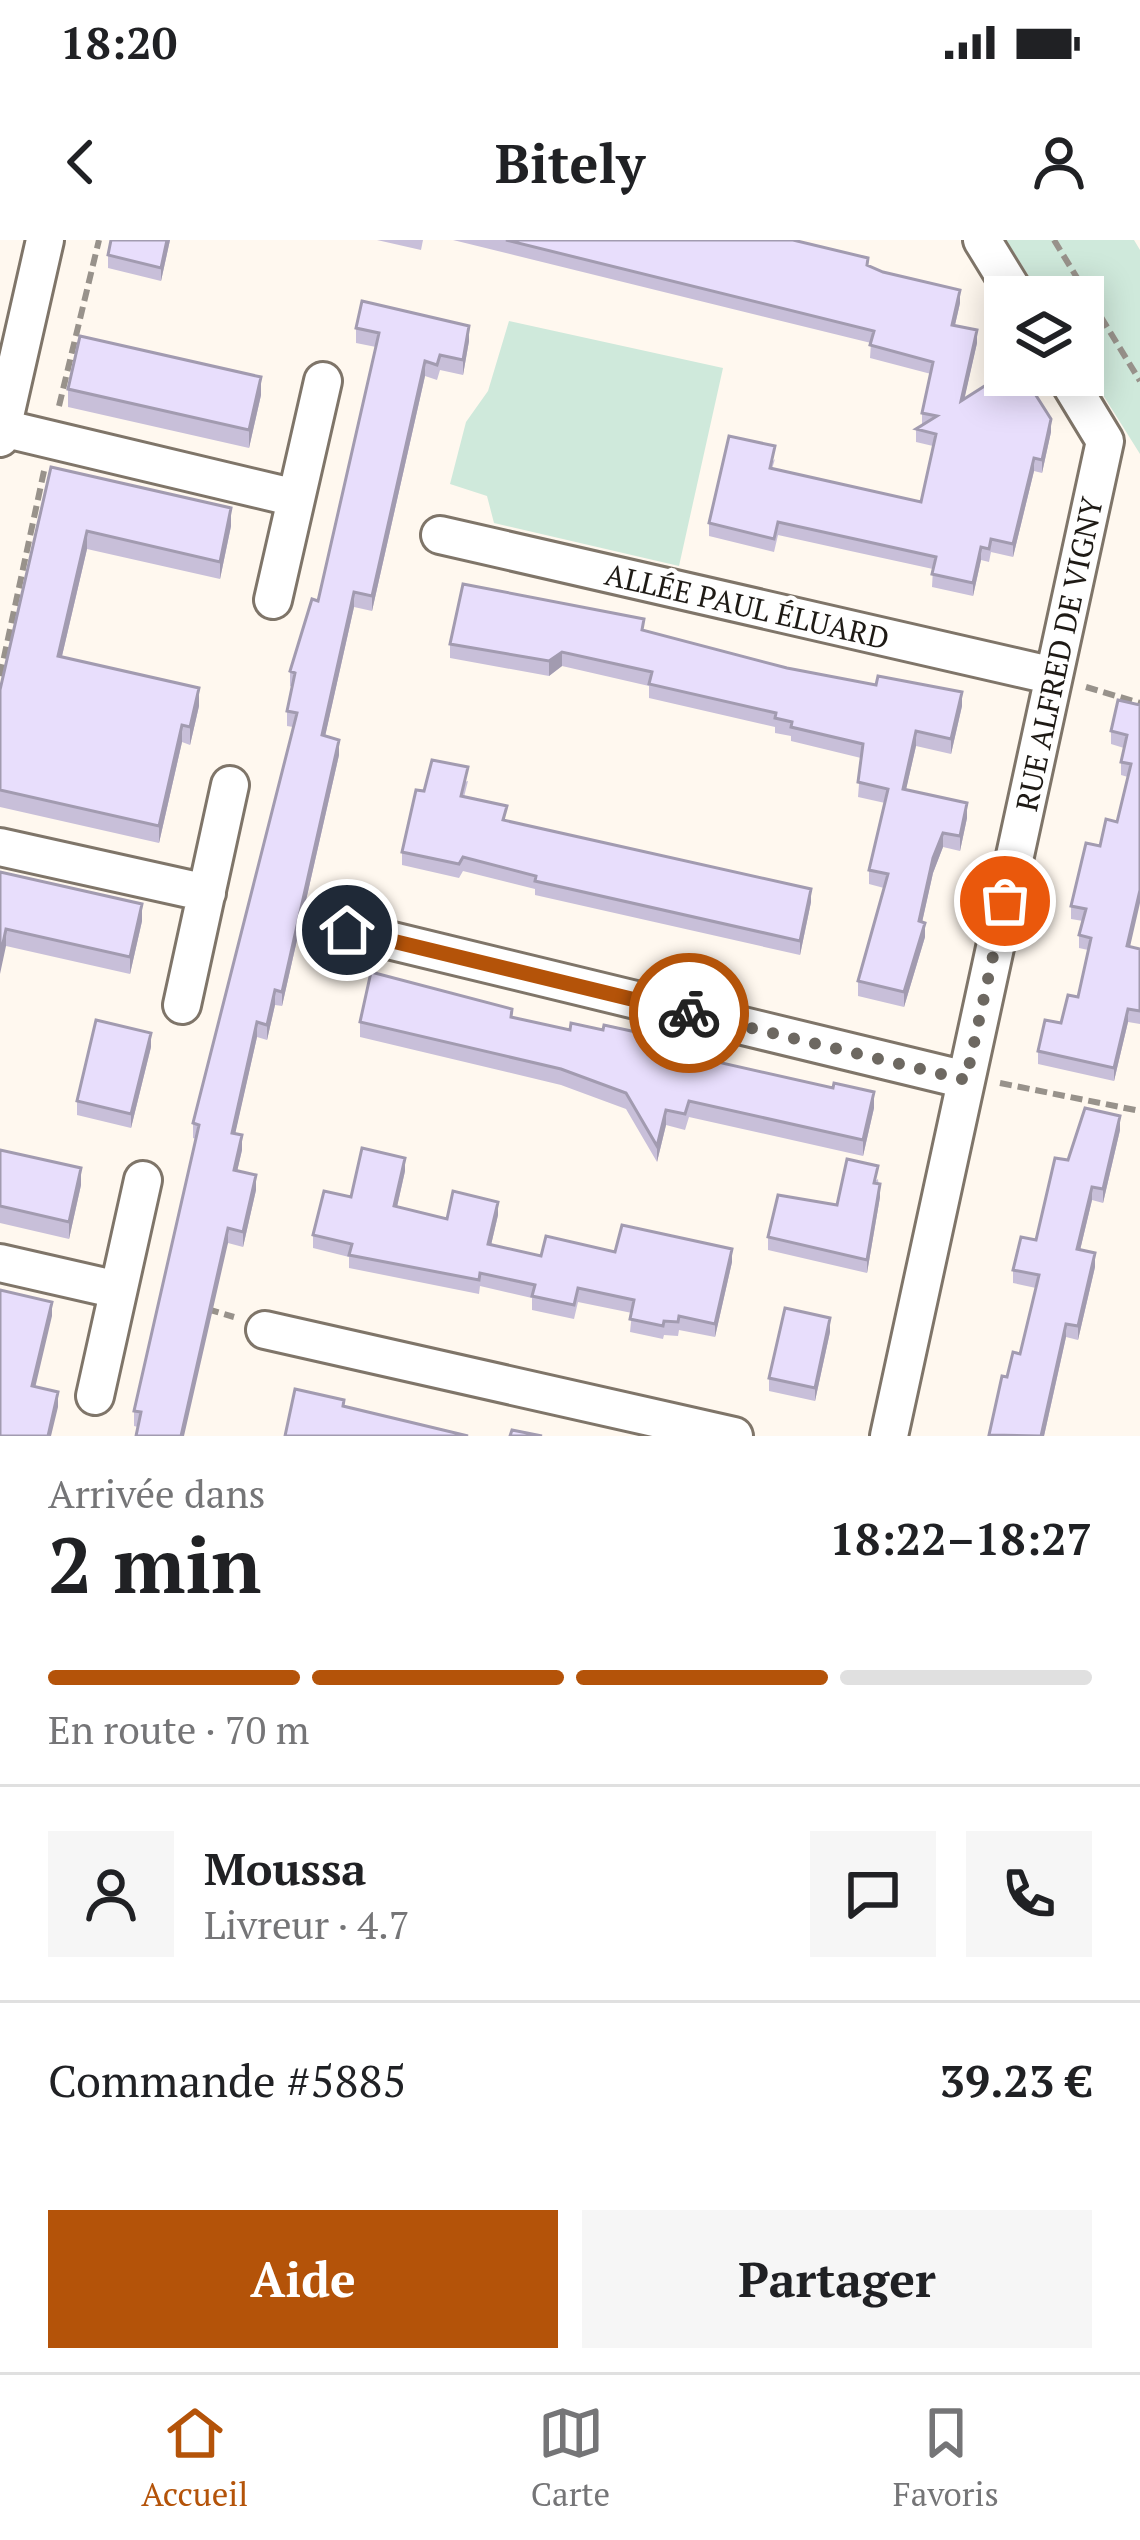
<!DOCTYPE html>
<html lang="fr">
<head>
<meta charset="utf-8">
<style>
	body { margin:0; font-family:"PT Serif",serif; background:#f6f6f6; color:#202124; height:100vh; display:flex; flex-direction:column; font-size:45px; white-space:nowrap }
	* { box-sizing:border-box; margin:0 }
	p { font-size:39px; color:#757577 }
	.icon { flex:none; width:66px; height:66px; fill:none; stroke:currentColor; stroke-width:2; stroke-linecap:round; stroke-linejoin:round }
	.map { position:relative; height:1196px; overflow:hidden }
	.drawer { display:flex; flex-direction:column; background:#fff; flex:1 }
	.drawer>* { flex:none }
	.tools { position:absolute; left:984px; top:36px; display:grid; gap:24px }
	.tools a { display:grid; place-items:center; width:120px; height:120px; border-radius:0px; background:#fff; box-shadow:0 6px 30px #0003; font-size:60px }
	.pin { position:absolute; display:grid; place-items:center; width:102px; height:102px; color:#fff; margin:-51px; border:6px solid #fff; border-radius:50%; box-shadow:0 3px 12px #0007 }
	.courier { position:absolute; display:grid; place-items:center; width:120px; height:120px; margin:-60px; border:9px solid #b45309; border-radius:50%; background:#fff; color:#222; box-shadow:0 3px 15px #0007 }
	.summary em { font-style:normal; font-weight:600 }
	.summary div { display:flex; flex-direction:column-reverse }
	.summary { display:flex; align-items:center; justify-content:space-between; height:204px; padding:0 48px }
	h1 { font-size:78px; font-weight:600; line-height:90px }
	.bar { display:grid; grid-template-columns:repeat(4,1fr); gap:18px 12px; align-content:center; height:144px; padding:0 48px }
	.bar i { height:15px; border-radius:9px; background:#e0e0e0 }
	.bar .selected { background:#b45309 }
	.bar p { grid-column:span 4 }
	.line { display:flex; align-items:center; gap:30px; padding:0 48px; border-top:3px solid #e0e0e0 }
	.line div { flex:1 }
	.round { display:grid; place-items:center; flex:none; width:126px; height:126px; border-radius:0px; background:#f6f6f6 }
	.cta { display:flex; gap:24px; margin-top:auto; padding:24px 48px }
	.cta a { flex:1; height:138px; border-radius:0px; background:#b45309; color:#fff; font-size:48px; font-weight:600; line-height:138px; text-align:center }
	.cta a+a { background:#f6f6f6; color:#202124 }
	.status { display:flex; justify-content:space-between; align-items:center; height:84px; padding:0 60px; background:#fff; direction:ltr }
	.status svg { height:33px; fill:currentColor }
	header { display:flex; justify-content:space-between; align-items:center; height:156px; padding:0 48px; background:#fff; font-size:54px; font-weight:600 }
	.tab-bar { display:flex; justify-content:space-around; align-items:center; height:168px; border-top:3px solid #e0e0e0; background:#fff; font-size:33px; color:#757577 }
	.tab-bar a { display:grid; justify-items:center; gap:6px }
	.tab-bar .selected { color:#b45309 }
	.map>svg:first-child { display:block }
	.green { fill:#cfe9db }
	.lines { fill:none; stroke-linecap:round; stroke-linejoin:round }
	.minor-casing { stroke:#7f7569; stroke-width:42 }
	.path { stroke:#98928b; stroke-width:6; stroke-dasharray:12 6; stroke-linecap:butt }
	.minor { stroke:#fff; stroke-width:36 }
	.wall { fill:#c8bfd9 }
	.shaded-wall { fill:#a29bb0 }
	.building { fill:#e8defc; stroke:#a29bb0; stroke-width:3 }
	.done { stroke:#6d6861; stroke-width:12; stroke-dasharray:0 21.6 }
	.route { stroke:#b45309; stroke-width:15 }
	.labels { text-anchor:middle; dominant-baseline:central; stroke-width:9; stroke-linejoin:round; paint-order:stroke }
	.street-label { font-size:30px; fill:#1e1a15; stroke:#fff }
</style>
</head>
<body>
<div class="status"><b>18:20</b><svg viewBox="0 0 49 12"><path d="M0 12V9h3v3zM5 12V6h3v6zM10 12V3h3v9zM15 12V0h3v12zM26 1h20v11H26zM47 4h2v5h-2z"/></svg></div>
<header><svg class="icon" aria-label="back" viewBox="0 0 24 24"><path d="M15 5l-7 7 7 7"/></svg>Bitely<svg class="icon" aria-label="person" viewBox="0 0 24 24"><circle cx="12" cy="8" r="4"/><path d="M4 21q1-7 8-7t8 7"/></svg></header>
<div class="map">
<svg width="1140" height="1196" viewBox="0 0 1140 1196">
	<rect width="100%" height="100%" fill="#fff8ef"/>
	<path class="green" d="M 1006,0 L 1134,0 L 1140,10 L 1140,214 L 1083,123 L 1083,57 L 1042,57 Z
		M 509,81 L 723,128 L 679,326 L 494,283 L 487,256 L 450,244 L 466,182 L 488,151 Z"/>
	<g class="lines">
		<g class="minor-casing">
			<path id="minor" d="M 982,0 L 1017,57
				M 2,188 L 296,258
				M 0,198 L 45,0
				M 440,295 L 1054,436
				M 273,360 L 323,141
				M 0,607 L 207,653
				M 347,690 L 966,840
				M 182,765 L 230,545
				M 0,1023 L 118,1050
				M 265,1090 L 734,1196
				M 95,1156 L 143,940
				M 889,1196 L 1105,201 L 1065,135"/>
		</g>
		<path class="path" d="M 1054,0 L 1140,141
			M 59,166 L 99,0
			M 0,436 L 44,231
			M 1086,447 L 1140,463
			M 1000,843 L 1140,871
			M 207,1069 L 234,1077"/>
		<use href="#minor" class="minor"/>
	</g>
	<path class="wall" d="M 111,0 L 170,0 L 161,41 L 108,28 L 108,15 Z
		M 377,0 L 423,0 L 421,10 Z
		M 453,0 L 793,0 L 868,26 L 960,63 L 955,85 L 977,103 L 964,159 L 1051,192 L 1042,233 L 1034,231 L 1013,317 L 991,312 L 989,322 L 981,320 L 973,356 L 932,347 L 933,329 L 855,312 L 778,295 L 774,312 L 709,296 L 709,283 L 775,219 L 772,229 L 921,262 L 933,206 L 916,202 L 916,189 L 922,185 L 922,173 L 931,134 L 870,118 L 871,103 Z
		M 356,88 L 469,101 L 463,135 L 440,130 L 437,140 L 425,136 L 372,371 L 354,367 L 325,496 L 339,515 L 282,766 L 275,765 L 267,800 L 257,797 L 235,893 L 242,910 L 237,931 L 256,950 L 243,1007 L 228,1003 L 138,1187 L 134,1186 L 134,1171 L 196,899 L 193,898 L 193,883 L 293,487 L 287,486 L 287,471 L 292,447 L 290,446 L 290,431 L 318,361 L 376,107 L 356,103 Z
		M 68,149 L 261,155 L 249,208 L 68,167 Z
		M 51,227 L 231,286 L 220,339 L 87,309 L 62,416 L 199,466 L 190,505 L 182,502 L 159,603 L 0,567 L 0,450 Z
		M 644,390 L 787,428 L 962,466 L 951,514 L 916,506 L 906,549 L 967,578 L 960,611 L 943,607 L 933,633 L 922,682 L 925,697 L 904,767 L 858,756 L 858,741 L 884,648 L 869,644 L 869,630 L 885,563 L 858,557 L 861,518 L 791,501 L 791,496 L 775,493 L 775,487 L 649,458 L 649,446 L 562,426 L 549,436 L 450,418 L 450,404 Z
		M 1140,465 L 1130,707 L 1140,709 L 1140,784 L 1128,782 L 1114,841 L 1038,824 L 1038,811 L 1061,783 L 1078,757 L 1088,710 L 1079,708 L 1079,695 L 1083,681 L 1071,679 L 1071,666 L 1100,606 L 1117,582 L 1128,537 L 1121,535 L 1121,522 L 1124,508 L 1111,504 L 1111,491 Z
		M 468,541 L 464,557 L 506,581 L 811,662 L 800,715 L 535,655 L 535,649 L 463,631 L 459,638 L 402,625 L 402,612 L 424,551 Z
		M 0,632 L 142,681 L 130,734 L 6,706 Z
		M 512,777 L 654,807 L 874,868 L 863,916 L 689,877 L 685,890 L 666,885 L 657,922 L 626,869 L 561,845 L 360,797 L 360,782 Z
		M 151,807 L 131,888 L 77,875 L 77,861 Z
		M 1120,890 L 1103,963 L 1092,960 L 1080,1010 L 1095,1027 L 1078,1100 L 1066,1097 L 1044,1196 L 989,1196 L 1002,1136 L 1007,1137 L 1020,1114 L 1036,1048 L 1013,1043 L 1013,1030 L 1036,1000 L 1068,920 Z
		M 0,910 L 81,945 L 69,999 L 0,983 Z
		M 405,931 L 397,967 L 447,979 L 498,975 L 491,1005 L 541,1016 L 615,1012 L 732,1022 L 715,1097 L 679,1090 L 678,1096 L 664,1095 L 663,1099 L 630,1092 L 632,1073 L 578,1062 L 574,1079 L 532,1070 L 532,1058 L 480,1046 L 479,1054 L 349,1028 L 349,1017 L 313,1008 L 313,995 L 351,957 Z
		M 878,939 L 880,957 L 867,1033 L 768,1010 L 768,997 L 837,965 Z
		M 830,1092 L 815,1161 L 769,1151 L 769,1138 Z"/>
	<path class="shaded-wall" d="M 167,0 L 170,0 L 161,41 L 161,28 Z
		M 960,50 L 960,63 L 952,98 L 952,85 Z
		M 469,86 L 469,101 L 463,135 L 463,120 Z
		M 977,90 L 977,103 L 961,174 L 961,161 Z
		M 425,121 L 425,136 L 372,371 L 372,356 Z
		M 261,137 L 261,155 L 249,208 L 249,190 Z
		M 1051,179 L 1051,192 L 1042,233 L 1042,220 Z
		M 1034,218 L 1034,231 L 1013,317 L 1013,304 Z
		M 231,268 L 231,286 L 220,339 L 220,322 Z
		M 87,291 L 87,309 L 58,433 L 58,416 Z
		M 981,307 L 981,320 L 973,356 L 973,343 Z
		M 354,352 L 354,367 L 322,510 L 322,495 Z
		M 562,412 L 562,426 L 549,436 L 549,421 Z
		M 199,448 L 199,466 L 190,505 L 190,487 Z
		M 962,452 L 962,466 L 951,514 L 951,499 Z
		M 182,485 L 182,502 L 159,603 L 159,586 Z
		M 916,491 L 916,506 L 903,563 L 903,549 Z
		M 339,500 L 339,515 L 282,766 L 282,752 Z
		M 967,563 L 967,578 L 960,611 L 960,596 Z
		M 943,593 L 943,607 L 933,633 L 919,696 L 919,681 L 933,618 Z
		M 811,649 L 811,662 L 800,715 L 800,701 Z
		M 1140,650 L 1140,663 L 1127,720 L 1127,706 Z
		M 142,664 L 142,681 L 130,734 L 130,717 Z
		M 925,683 L 925,697 L 904,767 L 904,752 Z
		M 6,689 L 6,706 L 0,734 L 0,717 Z
		M 275,750 L 275,765 L 267,800 L 267,785 Z
		M 1128,769 L 1128,782 L 1114,841 L 1114,828 Z
		M 257,782 L 257,797 L 232,908 L 232,893 Z
		M 151,793 L 151,807 L 131,888 L 131,874 Z
		M 874,852 L 874,868 L 863,916 L 863,900 Z
		M 666,870 L 666,885 L 657,922 L 657,906 Z
		M 1120,876 L 1120,890 L 1103,963 L 1103,949 Z
		M 242,895 L 242,910 L 234,945 L 234,930 Z
		M 405,918 L 405,931 L 394,980 L 394,966 Z
		M 81,928 L 81,945 L 69,999 L 69,982 Z
		M 256,935 L 256,950 L 243,1007 L 243,992 Z
		M 880,944 L 880,957 L 867,1033 L 867,1020 Z
		M 1092,947 L 1092,960 L 1077,1023 L 1077,1009 Z
		M 498,962 L 498,975 L 488,1018 L 488,1004 Z
		M 228,988 L 228,1003 L 184,1196 L 181,1196 Z
		M 732,1009 L 732,1022 L 715,1097 L 715,1084 Z
		M 1095,1013 L 1095,1027 L 1078,1100 L 1078,1086 Z
		M 52,1062 L 52,1076 L 32,1161 L 32,1146 Z
		M 830,1078 L 830,1092 L 815,1161 L 815,1148 Z
		M 1066,1084 L 1066,1097 L 1044,1196 L 1041,1196 Z
		M 58,1152 L 58,1167 L 51,1196 L 48,1196 Z"/>
	<path class="building" d="M 111,0 L 167,0 L 161,28 L 108,15 Z
		M 506,0 L 793,0 L 868,18 L 867,25 L 883,32 L 960,50 L 952,85 L 977,90 L 961,161 L 1005,133 L 1005,135 L 1023,135 L 1051,179 L 1042,220 L 1034,218 L 1013,304 L 991,299 L 989,309 L 981,307 L 973,343 L 932,334 L 936,317 L 855,299 L 778,282 L 774,299 L 709,283 L 729,196 L 775,206 L 770,228 L 921,262 L 936,194 L 916,189 L 937,176 L 922,173 L 933,122 L 870,105 L 874,91 Z
		M 362,61 L 469,86 L 463,120 L 440,115 L 437,125 L 425,121 L 372,356 L 354,352 L 322,495 L 339,500 L 282,752 L 275,750 L 267,785 L 257,782 L 232,893 L 242,895 L 234,930 L 256,935 L 243,992 L 228,988 L 181,1196 L 136,1196 L 141,1172 L 134,1171 L 199,885 L 193,883 L 297,473 L 287,471 L 295,433 L 290,431 L 312,359 L 318,361 L 379,93 L 356,88 Z
		M 80,96 L 261,137 L 249,190 L 68,149 Z
		M 51,227 L 231,268 L 220,322 L 87,291 L 58,416 L 199,448 L 190,487 L 182,485 L 159,586 L 0,550 L 0,450 Z
		M 463,344 L 644,379 L 642,390 L 787,428 L 876,445 L 878,436 L 962,452 L 951,499 L 916,491 L 903,549 L 967,563 L 960,596 L 943,593 L 933,618 L 919,681 L 925,683 L 904,752 L 858,741 L 888,634 L 869,630 L 888,549 L 858,542 L 863,504 L 791,487 L 792,482 L 775,478 L 776,473 L 649,444 L 652,432 L 562,412 L 549,421 L 450,404 Z
		M 1118,460 L 1140,465 L 1140,650 L 1127,706 L 1140,709 L 1140,771 L 1128,769 L 1114,828 L 1038,811 L 1045,780 L 1061,783 L 1068,755 L 1078,757 L 1091,698 L 1079,695 L 1086,669 L 1071,666 L 1086,603 L 1100,606 L 1106,579 L 1117,582 L 1131,524 L 1121,522 L 1127,495 L 1111,491 Z
		M 432,520 L 468,527 L 461,556 L 507,566 L 503,580 L 811,649 L 800,701 L 535,641 L 536,636 L 463,617 L 459,624 L 402,612 L 416,550 L 424,551 Z
		M 0,632 L 142,664 L 130,717 L 6,689 L 0,717 Z
		M 371,732 L 512,769 L 511,777 L 570,790 L 571,783 L 603,790 L 604,785 L 654,796 L 651,807 L 833,848 L 834,843 L 874,852 L 863,900 L 689,861 L 685,874 L 666,870 L 657,906 L 626,853 L 561,829 L 360,782 Z
		M 96,780 L 151,793 L 131,874 L 77,861 Z
		M 1085,868 L 1120,876 L 1103,949 L 1092,947 L 1077,1009 L 1095,1013 L 1078,1086 L 1066,1084 L 1041,1196 L 989,1195 L 1002,1136 L 1007,1137 L 1013,1112 L 1020,1114 L 1039,1035 L 1013,1030 L 1021,997 L 1036,1000 L 1055,918 L 1068,920 Z
		M 362,908 L 405,918 L 394,966 L 447,979 L 453,951 L 498,962 L 488,1004 L 541,1016 L 546,996 L 615,1012 L 622,985 L 732,1009 L 715,1084 L 679,1076 L 678,1082 L 664,1081 L 663,1086 L 630,1079 L 634,1060 L 578,1048 L 574,1065 L 532,1056 L 535,1045 L 480,1033 L 479,1040 L 349,1015 L 352,1004 L 313,995 L 324,951 L 351,957 Z
		M 0,910 L 81,928 L 69,982 L 0,966 Z
		M 847,919 L 878,926 L 874,943 L 880,944 L 867,1020 L 768,997 L 778,955 L 837,965 Z
		M 0,1050 L 52,1062 L 32,1146 L 58,1152 L 48,1196 L 0,1196 Z
		M 785,1068 L 830,1078 L 815,1148 L 769,1138 Z
		M 295,1149 L 344,1160 L 343,1166 L 468,1196 L 285,1196 Z
		M 512,1190 L 542,1196 L 510,1196 Z"/>
	<g class="lines">
		<path class="done" d="M 689,773 L 966,840 L 1005,661"/>
		<path class="route" d="M 347,690 L 689,773"/>
	</g>
	<g class="labels">
		<g class="street-label">
			<text transform="translate(747 366) rotate(13)">ALLÉE PAUL ÉLUARD</text>
			<text transform="translate(1059 414) rotate(-78)">RUE ALFRED DE VIGNY</text>
		</g>
	</g>
</svg>
<div class="tools">
<a><svg class="icon" aria-label="layers" viewBox="0 0 24 24"><path d="M12 4l9 5-9 5-9-5zM3 14l9 5 9-5"/></svg></a>
</div>
<div class="pin" style="left:1005px;top:661px;background:#ea580c"><svg class="icon" aria-label="bag" viewBox="0 0 24 24"><path d="M5 8h14l-1 12H6zM9 8a3 3 0 0 1 6 0"/></svg></div>
<div class="pin" style="left:347px;top:690px;background:#1f2937"><svg class="icon" aria-label="home" viewBox="0 0 24 24"><path d="M3 11l9-7 9 7M6 9v11h12V9"/></svg></div>
<div class="courier" style="left:689px;top:773px"><svg class="icon" aria-label="bike" viewBox="0 0 24 24"><circle cx="6" cy="16" r="4"/><circle cx="18" cy="16" r="4"/><path d="M6 16l4-8h5l3 8M10 8l3 8H6M13 5h3"/></svg></div>
</div>
<section class="drawer">
<div class="summary"><div><h1>2 min</h1><p>Arrivée dans</p></div><em>18:22–18:27</em></div>
<div class="bar"><i class="selected"></i><i class="selected"></i><i class="selected"></i><i></i><p>En route · 70 m</p></div>
<div class="line" style="height:216px"><a class="round"><svg class="icon" aria-label="person" viewBox="0 0 24 24"><circle cx="12" cy="8" r="4"/><path d="M4 21q1-7 8-7t8 7"/></svg></a><div><b>Moussa</b><p>Livreur · 4.7</p></div><a class="round"><svg class="icon" aria-label="chat" viewBox="0 0 24 24"><path d="M4 5h16v11H9l-5 4z"/></svg></a><a class="round"><svg class="icon" aria-label="phone" viewBox="0 0 24 24"><path d="M5 4h4l2 5-3 2q2 4 5 5l2-3 5 2v4C11 20 4 13 5 4z"/></svg></a></div>
<div class="line" style="height:156px"><div>Commande #5885</div><b>39.23 €</b></div>
<div class="cta"><a>Aide</a><a>Partager</a></div>
</section>
<nav class="tab-bar">
<a class="selected"><svg class="icon" aria-label="home" viewBox="0 0 24 24"><path d="M3 11l9-7 9 7M6 9v11h12V9"/></svg>Accueil</a>
<a><svg class="icon" aria-label="map" viewBox="0 0 24 24"><path d="M3 6l6-2 6 2 6-2v14l-6 2-6-2-6 2zM9 4v14M15 6v14"/></svg>Carte</a>
<a><svg class="icon" aria-label="saved" viewBox="0 0 24 24"><path d="M7 4h10v16l-5-4-5 4z"/></svg>Favoris</a>
</nav>
</body>
</html>
